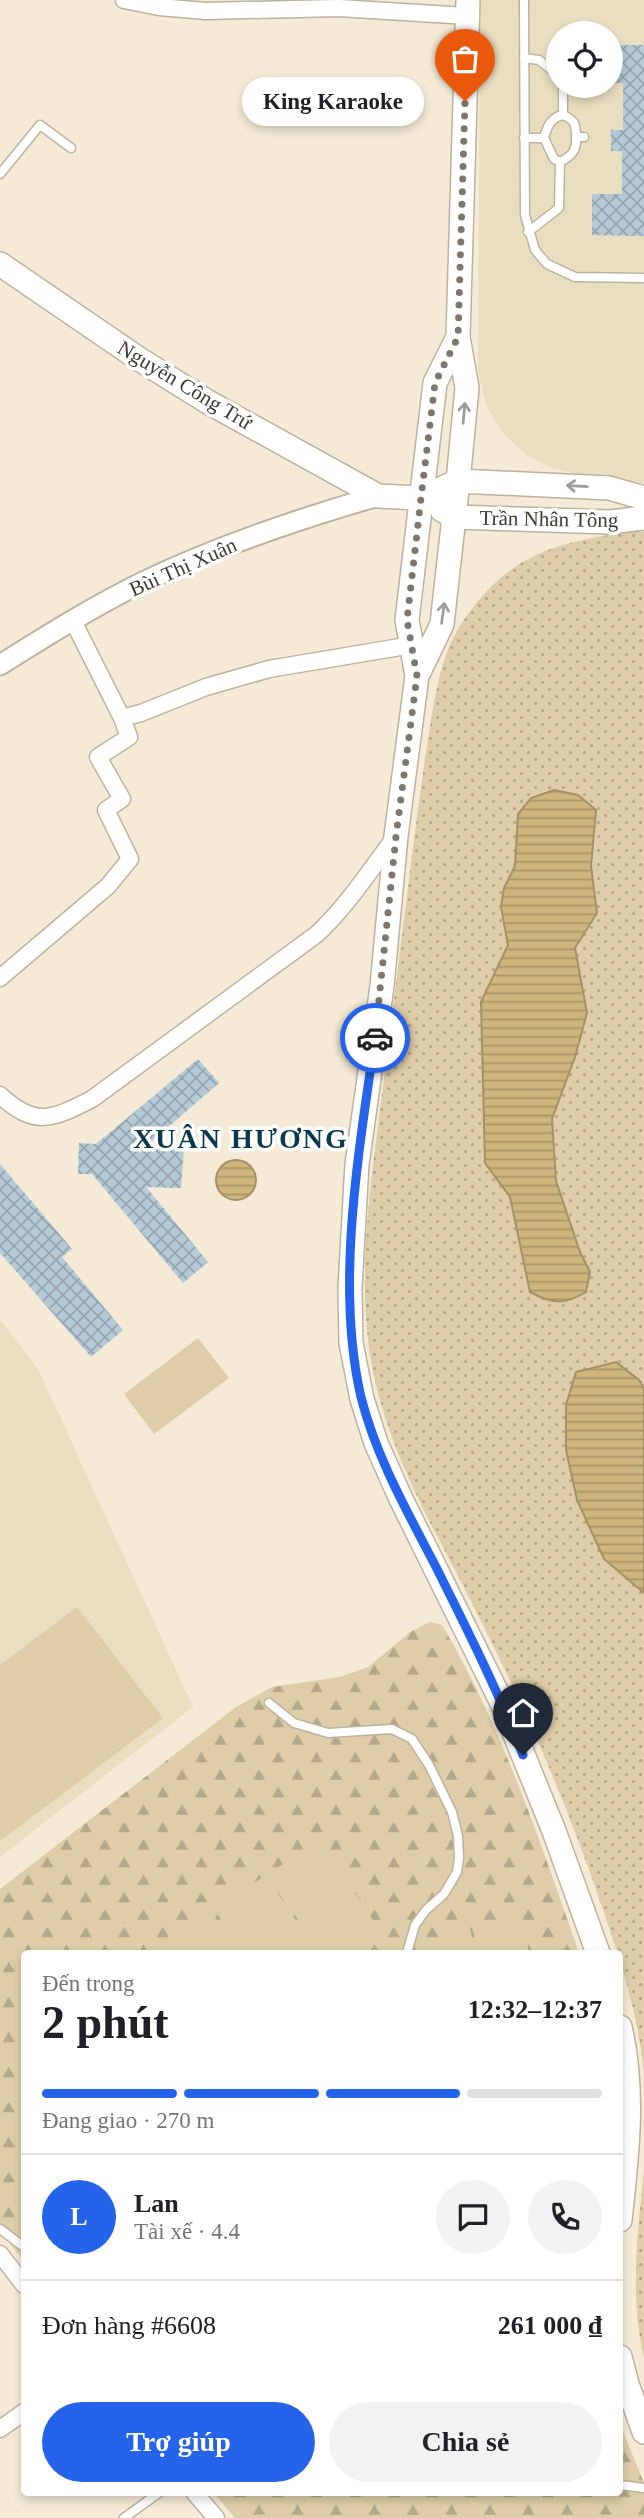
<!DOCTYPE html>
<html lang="vi">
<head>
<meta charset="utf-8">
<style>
	body { margin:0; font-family:"Times New Roman",serif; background:#f2f2f2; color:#202124; height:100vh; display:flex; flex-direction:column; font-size:26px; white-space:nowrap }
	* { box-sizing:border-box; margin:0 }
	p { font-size:23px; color:#757577 }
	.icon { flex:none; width:38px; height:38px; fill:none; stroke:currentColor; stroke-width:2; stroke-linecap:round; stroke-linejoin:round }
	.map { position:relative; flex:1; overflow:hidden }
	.drawer { position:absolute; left:21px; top:1950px; width:602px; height:546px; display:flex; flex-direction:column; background:#fff; border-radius:7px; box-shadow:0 4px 10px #0003 }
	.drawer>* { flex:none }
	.buttons { position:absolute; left:546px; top:21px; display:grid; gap:14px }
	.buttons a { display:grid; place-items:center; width:77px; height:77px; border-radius:50%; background:#fff; box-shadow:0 4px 10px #0003; font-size:35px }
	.pin { position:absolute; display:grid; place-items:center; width:60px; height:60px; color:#fff; margin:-72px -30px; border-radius:50% 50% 50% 0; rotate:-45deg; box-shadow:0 0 7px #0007 }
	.pin .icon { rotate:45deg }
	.courier { position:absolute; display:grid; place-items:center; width:70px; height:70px; margin:-35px; border:5px solid #2563eb; border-radius:50%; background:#fff; color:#222; box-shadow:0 2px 9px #0007 }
	.bubble { position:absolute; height:49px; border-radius:24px; background:#fff; box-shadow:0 4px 10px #0003; font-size:23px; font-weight:700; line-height:49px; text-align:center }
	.headline em { font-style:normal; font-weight:700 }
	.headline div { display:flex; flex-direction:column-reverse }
	.headline { display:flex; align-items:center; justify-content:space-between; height:119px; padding:0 21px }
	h1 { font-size:46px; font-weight:700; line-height:52px }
	.bar { display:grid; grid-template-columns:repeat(4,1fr); gap:10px 7px; align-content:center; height:84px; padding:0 21px }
	.bar i { height:9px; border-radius:5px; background:#e0e0e0 }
	.bar .on { background:#2563eb }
	.bar p { grid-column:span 4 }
	.line { display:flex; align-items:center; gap:18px; padding:0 21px; border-top:2px solid #e0e0e0 }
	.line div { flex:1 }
	.round { display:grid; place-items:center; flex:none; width:74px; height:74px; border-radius:37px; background:#f2f2f2 }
	.primary-button { display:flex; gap:14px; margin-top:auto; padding:14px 21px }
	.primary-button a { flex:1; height:80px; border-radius:42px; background:#2563eb; color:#fff; font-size:28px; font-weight:700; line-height:80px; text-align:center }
	.primary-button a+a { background:#f2f2f2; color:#202124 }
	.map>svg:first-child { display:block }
	.built { fill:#eadec1; fill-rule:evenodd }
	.grass { fill:url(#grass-dots) }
	.forest { fill:url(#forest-firs) }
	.pitch { fill:#decda8 }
	.water { fill:url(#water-rules); stroke:#a49167; stroke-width:2 }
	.building { fill:url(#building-cross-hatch) }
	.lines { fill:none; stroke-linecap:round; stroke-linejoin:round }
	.service-casing { stroke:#bcb39f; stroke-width:11 }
	.minor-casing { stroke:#bcb39f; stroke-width:19 }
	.tertiary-casing { stroke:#bcb39f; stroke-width:23 }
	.secondary-casing { stroke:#bcb39f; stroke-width:26 }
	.service { stroke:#fff; stroke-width:8 }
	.minor { stroke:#fff; stroke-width:16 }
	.tertiary { stroke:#fff; stroke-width:19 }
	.secondary { stroke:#fff; stroke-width:23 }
	.oneway { stroke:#9f9d99 }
	.done { stroke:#7e786c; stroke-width:7; stroke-dasharray:0 12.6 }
	.route { stroke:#2563eb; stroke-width:9 }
	.labels { text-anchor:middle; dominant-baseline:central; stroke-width:7; stroke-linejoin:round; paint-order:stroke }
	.street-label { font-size:21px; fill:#3f3b33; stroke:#fff }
	.district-label { font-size:28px; font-weight:bold; letter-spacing:2px; fill:#0a384d; stroke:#fff }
</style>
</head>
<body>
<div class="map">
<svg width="644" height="2518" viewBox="0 0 644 2518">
	<defs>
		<pattern id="grass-dots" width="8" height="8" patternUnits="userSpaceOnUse" patternTransform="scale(1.75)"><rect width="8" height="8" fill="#decda8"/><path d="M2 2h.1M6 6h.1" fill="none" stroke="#b5a889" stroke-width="1.8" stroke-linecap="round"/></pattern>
		<pattern id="forest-firs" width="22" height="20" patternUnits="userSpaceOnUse" patternTransform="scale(1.75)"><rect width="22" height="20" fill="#decda8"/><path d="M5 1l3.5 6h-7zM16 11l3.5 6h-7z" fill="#b5a889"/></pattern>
		<pattern id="water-rules" width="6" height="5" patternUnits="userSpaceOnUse" patternTransform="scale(1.75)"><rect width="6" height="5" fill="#cfb67d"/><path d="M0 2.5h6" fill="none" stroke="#a99567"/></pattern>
		<pattern id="building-cross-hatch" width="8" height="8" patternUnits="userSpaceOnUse" patternTransform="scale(1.75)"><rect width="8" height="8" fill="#b4cad7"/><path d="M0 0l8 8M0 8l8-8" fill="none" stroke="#94a5af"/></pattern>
	</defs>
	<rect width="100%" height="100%" fill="#f4ead5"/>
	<path class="built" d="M 480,0 L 644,0 L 644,483 L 589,477 L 552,468 L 526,455 L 504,434 L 487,407 L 478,372 ZM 558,33 L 611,33 L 611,86 L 558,86 Z
		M 0,1320 L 38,1369 L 193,1707 L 0,1857 Z"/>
	<path class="grass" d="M 635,531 L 644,532 L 644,2073 C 638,2014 621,1962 602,1907 C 569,1809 528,1714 481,1621 C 443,1544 396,1469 376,1385 C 355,1298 368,1205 379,1118 C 388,1047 397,975 406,904 C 413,847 420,790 429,733 C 435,697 440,657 460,626 C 506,554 556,542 635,531 Z
		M 644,2168 L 644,2358 C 629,2295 638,2232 644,2168 Z"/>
	<path class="forest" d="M 430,1622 L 442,1625 C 502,1727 540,1841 579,1953 L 24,1953 L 24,2261 L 0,2231 L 0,1889 L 236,1707 L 272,1687 L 340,1677 L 368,1667 L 410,1632 Z
		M 620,2424 L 644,2483 L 644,2518 L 235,2518 L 213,2492 L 620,2492 Z"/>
	<path class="pitch" d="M 198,1338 L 229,1378 L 154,1434 L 124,1394 Z
		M 77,1607 L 163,1718 L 0,1841 L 0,1665 Z
		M 320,1840 L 382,1934 L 354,1953 L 320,1953 L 268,1874 Z
		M 266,1875 L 317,1953 L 243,1953 L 214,1909 Z
		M 211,1912 L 238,1953 L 163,1953 L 158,1945 Z
		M 521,1917 L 529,1953 L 478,1953 L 473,1930 Z
		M 470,1929 L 476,1953 L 425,1953 L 423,1941 Z"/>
	<path class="water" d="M 554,790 L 578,795 L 596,810 L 591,866 L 597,913 L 575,948 L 587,1013 L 575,1057 L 552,1119 L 556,1181 L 580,1252 L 590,1272 L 586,1292 C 565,1305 552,1304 530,1292 L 510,1197 L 485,1163 L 481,1002 L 508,945 L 501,907 L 504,888 L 515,866 L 518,814 L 531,798 Z
		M216 1180a20 20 0 1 1 40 0a20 20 0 1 1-40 0Z
		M 616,1362 L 639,1380 L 644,1388 L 644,1593 L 604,1559 L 577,1500 L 566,1450 L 566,1405 L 576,1372 Z"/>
	<path class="building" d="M 611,45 L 644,45 L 644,236 L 592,235 L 592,194 L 622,194 L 622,151 L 611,151 L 611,130 L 623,130 L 623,83 L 611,83 Z
		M 198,1059 L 219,1083 L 146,1146 L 184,1149 L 181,1188 L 146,1187 L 208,1262 L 183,1283 L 92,1174 L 78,1174 L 79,1143 L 96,1144 Z
		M 0,1164 L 72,1249 L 62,1257 L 123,1330 L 91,1357 L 0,1253 Z"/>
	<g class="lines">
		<g class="service-casing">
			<path id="service" d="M 524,0 L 525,215 L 535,250 L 547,264 L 575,277 L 644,278
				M 524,58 L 539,60 L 558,75
				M 563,86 L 563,115 C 575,120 576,125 576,137 L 584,137
				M 524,138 L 544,138 L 554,159 L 560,162 C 572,156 577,150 576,137
				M 544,138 C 547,127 551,117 563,115
				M 0,174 L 40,125 L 71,148
				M 528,232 L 559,208 L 560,162
				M 269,1703 L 294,1723 L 328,1733 L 392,1729 L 412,1739 L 429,1765 L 452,1812 L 458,1836 L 459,1858 L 457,1872 L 444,1894 L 426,1910 L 415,1925 L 407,1953
				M 0,2229 L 24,2247
				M 620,2485 L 644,2488
				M 124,2518 L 160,2492"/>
		</g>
		<g class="minor-casing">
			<path id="minor" d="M 124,0 L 159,7 L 206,11 L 339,8 L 467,16
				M 122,718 L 141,713 L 206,687 L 269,669 L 412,645
				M 0,978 L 108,886 L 130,859 L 106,810 L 122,799 L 98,757 L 129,737 L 122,718 L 73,621
				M 0,1095 C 35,1128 53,1119 92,1099 L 317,934 C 348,905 370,870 396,836
				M 0,2254 L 24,2285
				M 0,2429 L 24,2412
				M 194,2492 L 216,2518"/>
		</g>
		<g class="tertiary-casing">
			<path id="tertiary" d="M 0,665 C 46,636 94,606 143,582 C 218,546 298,519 378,496"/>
		</g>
		<g class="secondary-casing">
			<path id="secondary" d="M 468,0 L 458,337 L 467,388 L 458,481 L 442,624 L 417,676 L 396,836 L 382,986 L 357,1164 L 350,1288 L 351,1343 L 362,1399 L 376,1443 L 401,1499 L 503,1705 L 554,1831 L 598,1953
				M 0,264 L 139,359 L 208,402 L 378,496 L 421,498 L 458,481 L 609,488 L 644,498
				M 442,510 L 454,517 L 610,522 L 644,518
				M 417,676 L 407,620 L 435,383 L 458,337
				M 620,2027 C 635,2091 627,2156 620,2220
				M 620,2357 L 627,2384 L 644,2432"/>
		</g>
		<use href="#service" class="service"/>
		<use href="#minor" class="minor"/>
		<use href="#tertiary" class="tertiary"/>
		<use href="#secondary" class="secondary"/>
	</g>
	<defs><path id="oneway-shaft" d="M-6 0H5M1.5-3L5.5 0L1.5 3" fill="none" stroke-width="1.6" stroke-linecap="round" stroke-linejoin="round" transform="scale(1.75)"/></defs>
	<g class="oneway">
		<use href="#oneway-shaft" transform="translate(464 413) rotate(-85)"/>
		<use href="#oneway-shaft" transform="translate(577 486) rotate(-177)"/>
		<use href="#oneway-shaft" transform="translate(443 613) rotate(-82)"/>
	</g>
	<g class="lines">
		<path class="done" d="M 375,1038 L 396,836 L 417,676 L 407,620 L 421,498 L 435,383 L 458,337 L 465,101"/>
		<path class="route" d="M 375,1038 C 359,1151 335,1285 361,1397 C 376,1457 408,1513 436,1567 C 467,1629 498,1691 523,1755"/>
	</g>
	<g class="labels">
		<g class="street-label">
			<text transform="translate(185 385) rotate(31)">Nguyễn Công Trứ</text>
			<text transform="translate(549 519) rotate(1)">Trần Nhân Tông</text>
			<text transform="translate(183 567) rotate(-24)">Bùi Thị Xuân</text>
		</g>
		<g class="district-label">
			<text x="241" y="1138">XUÂN HƯƠNG</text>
		</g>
	</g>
</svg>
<div class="buttons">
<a><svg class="icon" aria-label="locate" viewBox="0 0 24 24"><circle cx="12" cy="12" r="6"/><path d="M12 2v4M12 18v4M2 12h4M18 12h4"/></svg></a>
</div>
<div class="pin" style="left:465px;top:101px;background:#ea580c"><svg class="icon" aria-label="bag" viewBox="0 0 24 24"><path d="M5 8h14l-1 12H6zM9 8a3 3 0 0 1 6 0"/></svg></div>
<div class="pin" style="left:523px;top:1755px;background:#1f2937"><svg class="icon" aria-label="home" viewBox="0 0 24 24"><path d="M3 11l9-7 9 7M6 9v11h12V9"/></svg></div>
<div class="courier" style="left:375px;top:1038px"><svg class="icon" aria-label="car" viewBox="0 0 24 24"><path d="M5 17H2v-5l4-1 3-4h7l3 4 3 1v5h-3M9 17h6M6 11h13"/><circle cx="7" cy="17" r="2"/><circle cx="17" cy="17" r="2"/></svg></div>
<div class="bubble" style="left:242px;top:77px;width:182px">King Karaoke</div>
<section class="drawer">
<div class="headline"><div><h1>2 phút</h1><p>Đến trong</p></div><em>12:32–12:37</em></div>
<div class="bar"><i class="on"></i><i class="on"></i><i class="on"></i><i></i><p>Đang giao · 270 m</p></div>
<div class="line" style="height:126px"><b class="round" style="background:#2563eb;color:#fff">L</b><div><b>Lan</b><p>Tài xế · 4.4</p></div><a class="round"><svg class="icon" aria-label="chat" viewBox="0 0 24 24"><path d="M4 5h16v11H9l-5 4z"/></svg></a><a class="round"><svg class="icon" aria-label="phone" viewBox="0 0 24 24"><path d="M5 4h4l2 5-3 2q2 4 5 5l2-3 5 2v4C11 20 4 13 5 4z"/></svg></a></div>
<div class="line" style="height:91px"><div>Đơn hàng #6608</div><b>261 000 ₫</b></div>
<div class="primary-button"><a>Trợ giúp</a><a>Chia sẻ</a></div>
</section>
</div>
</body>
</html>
